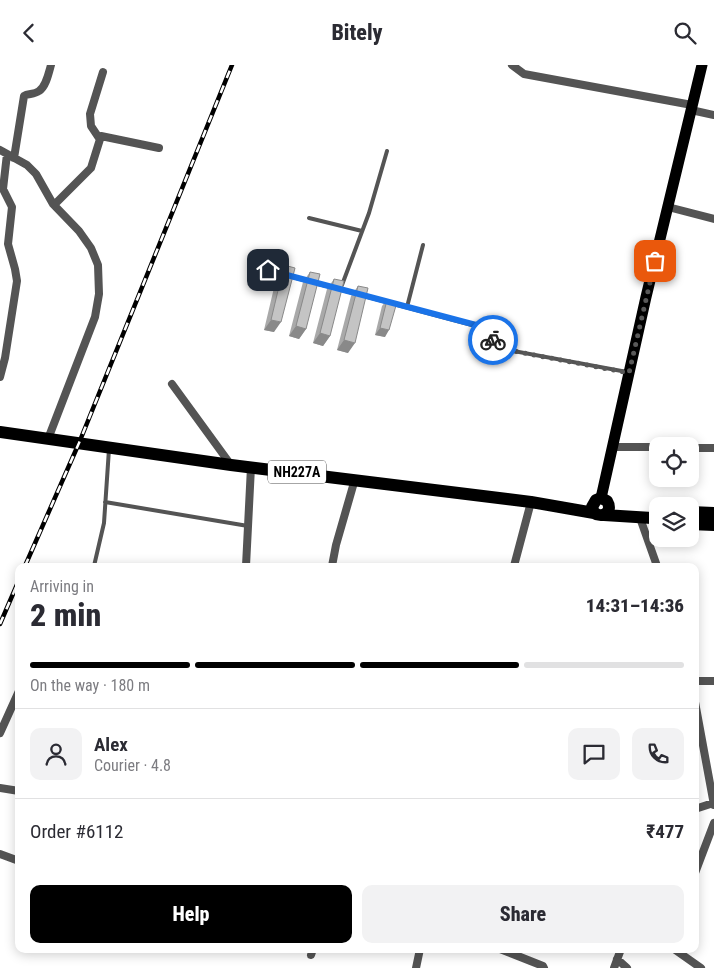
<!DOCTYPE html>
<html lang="en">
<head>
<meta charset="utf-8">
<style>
	body { margin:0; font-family:"Roboto Condensed",sans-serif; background:#f2f2f3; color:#2b2b33; height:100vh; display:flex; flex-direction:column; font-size:19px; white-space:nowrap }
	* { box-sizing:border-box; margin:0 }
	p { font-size:16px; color:#7c7c81 }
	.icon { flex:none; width:28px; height:28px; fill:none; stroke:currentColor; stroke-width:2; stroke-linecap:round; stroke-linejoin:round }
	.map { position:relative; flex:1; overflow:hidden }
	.sheet { position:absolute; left:15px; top:498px; width:684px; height:390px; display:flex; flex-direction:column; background:#fff; border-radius:10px; box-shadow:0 2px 12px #0003 }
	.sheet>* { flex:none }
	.tools { position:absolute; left:649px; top:372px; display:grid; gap:10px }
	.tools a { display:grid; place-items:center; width:50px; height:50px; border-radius:10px; background:#fff; box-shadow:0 2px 12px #0003; font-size:25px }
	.pin { position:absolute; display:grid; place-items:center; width:42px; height:42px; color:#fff; margin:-21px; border-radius:10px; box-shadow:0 2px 8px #0006 }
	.courier { position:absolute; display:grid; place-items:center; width:50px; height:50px; margin:-25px; border:4px solid #1a73e8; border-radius:50%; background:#fff; color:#222; box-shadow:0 1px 6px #0007 }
	.head em { font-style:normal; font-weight:800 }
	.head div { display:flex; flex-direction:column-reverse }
	.head { display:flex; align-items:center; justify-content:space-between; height:85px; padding:0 15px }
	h1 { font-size:32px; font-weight:800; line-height:38px }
	.bar { display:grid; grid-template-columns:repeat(4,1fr); gap:8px 5px; align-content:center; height:60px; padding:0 15px }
	.bar i { height:6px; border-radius:4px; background:#e1e1e2 }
	.bar .selected { background:#000 }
	.bar p { grid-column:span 4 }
	.line { display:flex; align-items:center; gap:12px; padding:0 15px; border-top:1px solid #e1e1e2 }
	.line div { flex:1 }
	.round { display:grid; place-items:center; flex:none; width:52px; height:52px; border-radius:10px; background:#f2f2f3 }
	.cta { display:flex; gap:10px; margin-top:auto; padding:10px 15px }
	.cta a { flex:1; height:58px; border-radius:10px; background:#000; color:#fff; font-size:20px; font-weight:800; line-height:58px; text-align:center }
	.cta a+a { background:#f2f2f3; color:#2b2b33 }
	header { display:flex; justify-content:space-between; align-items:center; height:65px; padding:0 15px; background:#fff; font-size:22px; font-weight:800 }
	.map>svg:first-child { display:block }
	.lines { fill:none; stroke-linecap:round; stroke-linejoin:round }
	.service { stroke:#545454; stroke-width:4 }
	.minor { stroke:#545454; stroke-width:8 }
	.primary { stroke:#000; stroke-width:11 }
	.trunk { stroke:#000; stroke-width:12 }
	.rail-casing { stroke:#000; stroke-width:4.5 }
	.rail { stroke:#fff; stroke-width:2.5; stroke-dasharray:8; stroke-linecap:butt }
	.wall { fill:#a9a9a9 }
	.shaded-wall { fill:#898989 }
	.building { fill:#c4c4c4; stroke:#898989 }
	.done { stroke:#595959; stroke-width:5; stroke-dasharray:0 9 }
	.route { stroke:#1a73e8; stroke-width:6 }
	.labels { text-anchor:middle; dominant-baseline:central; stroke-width:4.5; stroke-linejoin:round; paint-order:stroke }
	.shield { fill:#fff; stroke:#4c4c4c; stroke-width:1 }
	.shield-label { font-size:14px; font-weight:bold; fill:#000 }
</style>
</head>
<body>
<header><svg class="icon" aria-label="back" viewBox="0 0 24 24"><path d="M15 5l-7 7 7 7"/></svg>Bitely<svg class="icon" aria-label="search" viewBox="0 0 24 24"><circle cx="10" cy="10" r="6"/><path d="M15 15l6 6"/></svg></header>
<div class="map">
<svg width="714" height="903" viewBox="0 0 714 903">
	<rect width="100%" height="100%" fill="#fff"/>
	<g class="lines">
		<path class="service" d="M 309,153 L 362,166
			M 269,205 L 283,209
			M 289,211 L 307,216
			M 313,218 L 331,222
			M 342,220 L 369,148 L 387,86
			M 338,224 L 483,263 L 497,280 L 508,285 L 627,307
			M 407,242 L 423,180
			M 105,437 L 248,461
			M 94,501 L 104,458 L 109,384"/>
		<path class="minor" d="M 512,0 L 524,9 L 692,40
			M 691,45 L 714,50
			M 99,73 L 91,61 L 90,49 L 103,7
			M 0,85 L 27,100 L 36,109 L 53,139 L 79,166 L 91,183 L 98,200 L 99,229 L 95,252 L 48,374
			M 14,93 L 24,31 C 28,28 34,30 39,26 C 46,22 49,7 51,0
			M 54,140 L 91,103 L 101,71 L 159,83
			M 668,142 L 714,154
			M 0,312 L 5,293 L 17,216 L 15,204 L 8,179 L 12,142 L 3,124 L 7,89
			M 172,319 L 231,400
			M 612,382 L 658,382
			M 690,383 L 713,383
			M 640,453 L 657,501
			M 246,501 L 251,402
			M 332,501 L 336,480 L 355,414
			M 514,501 L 531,437
			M 695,616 L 714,616
			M 695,637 L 714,740
			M 0,668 L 19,626
			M 0,723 L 19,726
			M 695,744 L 713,738
			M 0,789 L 19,796
			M 695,808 L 714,758
			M 500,884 L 543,901 L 544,903
			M 674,884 L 701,903
			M 311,890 L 313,884
			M 617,894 L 627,903
			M 416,903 L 420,884
			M 614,903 L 621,884"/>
		<path class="primary" d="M 601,433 L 646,232 L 702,0"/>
		<path class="trunk" d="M 0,367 L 231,400 L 531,437 L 594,448 C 604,454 613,446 607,436 L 601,433 L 596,435 L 592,442 L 594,448
			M 690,447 L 714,448
			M 604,450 L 652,453 L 658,455
			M 690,459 L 714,460"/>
		<g class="rail-casing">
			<path id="rail" d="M 25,501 L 79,378 L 232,0
				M 0,559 L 19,515"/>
		</g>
		<use href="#rail" class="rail"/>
	</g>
	<path class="wall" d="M 284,200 L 274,267 L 264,265 L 277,210 Z
		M 310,207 L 306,264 L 299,274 L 289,271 L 303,217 Z
		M 334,214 L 330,271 L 323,281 L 313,278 L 327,224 Z
		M 358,221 L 348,288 L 337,285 L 351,231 Z
		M 387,235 L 385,272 L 375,270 L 382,241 Z"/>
	<path class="shaded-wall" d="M 271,255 L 281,257 L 274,267 L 264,265 Z
		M 296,261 L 306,264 L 299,274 L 289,271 Z
		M 380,263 L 389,265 L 385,272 L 375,270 Z
		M 320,268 L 330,271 L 323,281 L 313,278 Z
		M 344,275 L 355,278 L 348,288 L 337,285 Z"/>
	<path class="building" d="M 284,200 L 295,203 L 281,257 L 271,255 Z
		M 310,207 L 320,209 L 306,264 L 296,261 Z
		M 334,214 L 344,216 L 330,271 L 320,268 Z
		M 358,221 L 368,223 L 355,278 L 344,275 Z
		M 387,235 L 397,237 L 389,265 L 380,263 Z"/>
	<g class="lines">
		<path class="done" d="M 493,275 L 497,280 L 508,285 L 629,308 L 655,196"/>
		<path class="route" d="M 268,205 L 476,260 L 483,262 L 493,275"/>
	</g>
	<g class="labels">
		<rect class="shield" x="268" y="395.5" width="58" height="23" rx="4"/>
		<g class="shield-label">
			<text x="297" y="407">NH227A</text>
		</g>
	</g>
</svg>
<div class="tools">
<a><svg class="icon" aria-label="locate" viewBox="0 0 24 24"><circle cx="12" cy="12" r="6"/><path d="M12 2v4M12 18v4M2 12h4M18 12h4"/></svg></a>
<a><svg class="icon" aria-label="layers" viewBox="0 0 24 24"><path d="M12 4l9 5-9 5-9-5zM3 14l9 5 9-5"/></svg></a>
</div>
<div class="pin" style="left:655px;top:196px;background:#ea580c"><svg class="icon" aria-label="bag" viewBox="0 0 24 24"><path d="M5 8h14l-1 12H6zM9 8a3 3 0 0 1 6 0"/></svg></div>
<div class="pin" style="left:268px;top:205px;background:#1f2937"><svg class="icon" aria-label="home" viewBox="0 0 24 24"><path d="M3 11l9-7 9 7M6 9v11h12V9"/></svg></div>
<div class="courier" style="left:493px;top:275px"><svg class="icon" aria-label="bike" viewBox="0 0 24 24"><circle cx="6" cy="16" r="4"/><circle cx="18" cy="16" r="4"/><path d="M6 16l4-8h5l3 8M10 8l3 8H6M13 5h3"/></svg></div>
<section class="sheet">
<div class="head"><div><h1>2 min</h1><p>Arriving in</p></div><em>14:31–14:36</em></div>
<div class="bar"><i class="selected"></i><i class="selected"></i><i class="selected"></i><i></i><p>On the way · 180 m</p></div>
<div class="line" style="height:90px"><a class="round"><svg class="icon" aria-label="person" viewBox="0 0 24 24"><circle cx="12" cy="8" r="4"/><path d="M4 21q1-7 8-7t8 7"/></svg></a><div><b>Alex</b><p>Courier · 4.8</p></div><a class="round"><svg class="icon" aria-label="chat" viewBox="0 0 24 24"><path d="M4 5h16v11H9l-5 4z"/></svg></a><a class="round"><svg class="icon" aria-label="phone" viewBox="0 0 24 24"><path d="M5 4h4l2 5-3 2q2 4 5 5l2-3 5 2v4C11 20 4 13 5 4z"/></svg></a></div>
<div class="line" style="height:65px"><div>Order #6112</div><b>₹477</b></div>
<div class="cta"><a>Help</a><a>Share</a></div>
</section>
</div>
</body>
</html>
